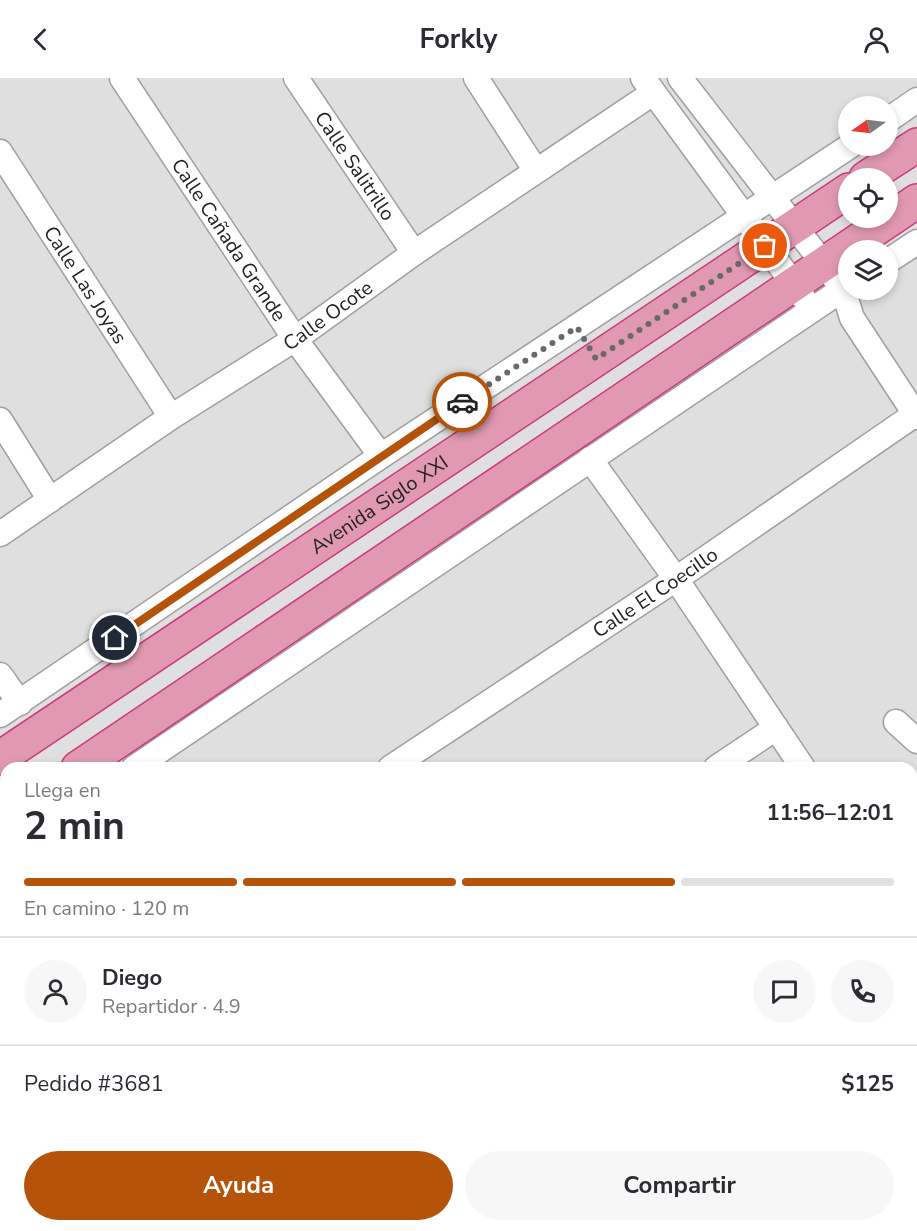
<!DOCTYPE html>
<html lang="es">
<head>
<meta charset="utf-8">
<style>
	body { margin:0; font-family:"Nunito Sans",sans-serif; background:#f7f7f7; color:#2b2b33; height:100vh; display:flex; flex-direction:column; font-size:22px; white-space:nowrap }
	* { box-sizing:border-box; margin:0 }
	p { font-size:20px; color:#7c7c81 }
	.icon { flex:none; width:33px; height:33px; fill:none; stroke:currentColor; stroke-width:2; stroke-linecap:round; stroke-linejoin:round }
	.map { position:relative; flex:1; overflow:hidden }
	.panel { position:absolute; left:0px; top:684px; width:918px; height:470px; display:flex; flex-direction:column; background:#fff; border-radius:18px 18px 0 0; box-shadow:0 3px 9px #0003 }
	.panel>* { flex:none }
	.needle { width:39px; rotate:256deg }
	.fabs { position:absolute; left:838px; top:18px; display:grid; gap:12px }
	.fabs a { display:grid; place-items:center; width:60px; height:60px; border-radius:50%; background:#fff; box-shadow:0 3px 9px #0003; font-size:30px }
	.pin { position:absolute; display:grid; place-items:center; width:51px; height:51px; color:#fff; margin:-26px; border:3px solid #fff; border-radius:50%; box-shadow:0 2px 6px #0007 }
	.courier { position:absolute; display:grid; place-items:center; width:60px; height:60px; margin:-30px; border:4px solid #b45309; border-radius:50%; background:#fff; color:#222; box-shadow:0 2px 8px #0007 }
	.summary em { font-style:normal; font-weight:700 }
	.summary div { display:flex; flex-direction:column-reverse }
	.summary { display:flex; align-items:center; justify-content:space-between; height:102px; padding:0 24px }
	h1 { font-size:39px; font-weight:700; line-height:45px }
	.bar { display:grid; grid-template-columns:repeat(4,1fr); gap:9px 6px; align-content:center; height:72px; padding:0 24px }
	.bar i { height:8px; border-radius:4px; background:#e1e1e2 }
	.bar .selected { background:#b45309 }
	.bar p { grid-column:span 4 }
	.line { display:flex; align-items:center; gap:15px; padding:0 24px; border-top:2px solid #e1e1e2 }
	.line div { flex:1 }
	.round { display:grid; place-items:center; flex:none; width:63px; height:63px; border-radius:32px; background:#f7f7f7 }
	.button { display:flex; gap:12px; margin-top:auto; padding:12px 24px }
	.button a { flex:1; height:69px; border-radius:36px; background:#b45309; color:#fff; font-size:24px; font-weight:700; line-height:69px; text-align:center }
	.button a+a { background:#f7f7f7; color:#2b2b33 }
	header { display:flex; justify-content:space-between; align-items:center; height:78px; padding:0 24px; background:#fff; font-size:27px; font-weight:700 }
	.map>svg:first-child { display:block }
	.residential { fill:#e0dfdf; fill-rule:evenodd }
	.park { fill:#cff6cc }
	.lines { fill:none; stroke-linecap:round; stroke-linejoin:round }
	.minor-casing { stroke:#9f9f9f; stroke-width:27 }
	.highway-casing { stroke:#cc3982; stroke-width:36 }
	.minor { stroke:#fff; stroke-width:24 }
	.highway { stroke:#e099b1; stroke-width:33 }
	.done { stroke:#6a6968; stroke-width:6; stroke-dasharray:0 10.8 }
	.route { stroke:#b45309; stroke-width:8 }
	.labels { text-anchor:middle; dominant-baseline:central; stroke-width:6; stroke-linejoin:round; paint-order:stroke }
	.street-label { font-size:20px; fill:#222; stroke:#fff }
</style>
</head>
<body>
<header><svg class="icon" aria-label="back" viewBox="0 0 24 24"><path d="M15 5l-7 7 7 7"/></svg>Forkly<svg class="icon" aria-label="person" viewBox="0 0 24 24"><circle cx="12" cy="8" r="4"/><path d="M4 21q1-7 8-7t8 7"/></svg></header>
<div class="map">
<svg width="917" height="1153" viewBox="0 0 917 1153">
	<rect width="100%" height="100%" fill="#f1ede9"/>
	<path class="residential" d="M 0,0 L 917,0 L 917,1153 L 0,1153 ZM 849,28 L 888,28 L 888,68 L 849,68 ZM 849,100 L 888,100 L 888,140 L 849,140 ZM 849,172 L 888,172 L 888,212 L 849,212 ZM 6,690 L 912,690 L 912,1148 L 6,1148 Z"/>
	<path class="park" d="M 65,1148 L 206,1148 L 207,1153 L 64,1153 Z
		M 236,1148 L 408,1148 L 408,1153 L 236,1153 Z
		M 447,1148 L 628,1148 L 628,1153 L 447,1153 Z"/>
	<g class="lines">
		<g class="minor-casing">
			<g id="minor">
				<path id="s1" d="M 122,0 L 295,261 L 381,378"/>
				<path id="s2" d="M 296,0 L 414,175"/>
				<path d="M 476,0 L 536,93"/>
				<path d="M 643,0 L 803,219"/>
				<path d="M 680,0 L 843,211 L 852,240 L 917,339"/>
				<path d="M 888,42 L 917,22"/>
				<path id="s3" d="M 0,74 L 171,339"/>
				<path d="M 888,183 L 917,164"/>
				<path d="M 0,342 L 50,422"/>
				<path d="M 590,381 L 676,501 L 803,690"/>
				<path id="s4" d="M 0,456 L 171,339 L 295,261 L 414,175 L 653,15"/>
				<path d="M 0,597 L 20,625"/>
				<path d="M 0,637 L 381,378 L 850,68"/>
				<path d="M 896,644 L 917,663"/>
				<path d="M 134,690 L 849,207"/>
				<path id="s5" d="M 390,690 L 676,501 L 917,335"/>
				<path d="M 716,690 L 776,650"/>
				<path d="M 0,780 L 6,776"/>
				<path d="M 0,801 L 6,810"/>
				<path d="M 912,854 L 917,862"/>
				<path d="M 223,1148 L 223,1153"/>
				<path d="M 664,1148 L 668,1153"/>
				<path d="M 893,1148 L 897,1153"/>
				<path d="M 37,1153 L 44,1148"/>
				<path d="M 433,1153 L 434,1148"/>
			</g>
		</g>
		<g class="highway-casing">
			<g id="highway">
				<path d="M 866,100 L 917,67"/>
				<path id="s6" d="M 0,680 L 849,112"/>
				<path d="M 78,690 L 917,123"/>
				<path d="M 0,742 L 6,738"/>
			</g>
		</g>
		<use href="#minor" class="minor"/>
		<use href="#highway" class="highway"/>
	</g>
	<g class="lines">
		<path class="done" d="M 462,324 L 577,249 L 596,281 L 765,168"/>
		<path class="route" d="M 115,560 L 462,324"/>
	</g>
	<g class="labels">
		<g class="street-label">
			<text stroke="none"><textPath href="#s2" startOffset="106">Calle Salitrillo</textPath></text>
			<text stroke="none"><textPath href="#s1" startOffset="194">Calle Cañada Grande</textPath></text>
			<text stroke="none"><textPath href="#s3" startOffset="158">Calle Las Joyas</textPath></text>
			<text stroke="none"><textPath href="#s4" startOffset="394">Calle Ocote</textPath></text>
			<text stroke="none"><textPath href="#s6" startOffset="456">Avenida Siglo XXI</textPath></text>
			<text stroke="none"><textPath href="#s5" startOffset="318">Calle El Coecillo</textPath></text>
		</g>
	</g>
</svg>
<div class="fabs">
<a><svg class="needle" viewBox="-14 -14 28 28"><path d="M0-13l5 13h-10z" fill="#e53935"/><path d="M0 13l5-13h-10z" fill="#7c7c81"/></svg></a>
<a><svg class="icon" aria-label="locate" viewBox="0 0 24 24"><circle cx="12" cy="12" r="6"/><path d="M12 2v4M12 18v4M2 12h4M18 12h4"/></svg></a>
<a><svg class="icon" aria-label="layers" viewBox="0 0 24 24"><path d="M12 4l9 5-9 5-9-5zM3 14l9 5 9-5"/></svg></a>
</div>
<div class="pin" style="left:765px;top:168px;background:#ea580c"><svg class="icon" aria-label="bag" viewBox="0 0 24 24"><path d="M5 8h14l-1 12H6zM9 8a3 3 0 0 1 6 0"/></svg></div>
<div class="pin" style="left:115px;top:560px;background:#1f2937"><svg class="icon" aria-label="home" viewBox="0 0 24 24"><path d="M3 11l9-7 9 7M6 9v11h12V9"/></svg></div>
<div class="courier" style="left:462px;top:324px"><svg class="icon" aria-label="car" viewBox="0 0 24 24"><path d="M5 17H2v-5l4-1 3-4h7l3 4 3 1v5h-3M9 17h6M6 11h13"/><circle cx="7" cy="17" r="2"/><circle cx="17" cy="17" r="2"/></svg></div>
<section class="panel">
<div class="summary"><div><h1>2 min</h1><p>Llega en</p></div><em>11:56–12:01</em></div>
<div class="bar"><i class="selected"></i><i class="selected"></i><i class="selected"></i><i></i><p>En camino · 120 m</p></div>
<div class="line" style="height:108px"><a class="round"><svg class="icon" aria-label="person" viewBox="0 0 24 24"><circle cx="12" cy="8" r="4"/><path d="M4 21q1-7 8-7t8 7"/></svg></a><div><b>Diego</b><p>Repartidor · 4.9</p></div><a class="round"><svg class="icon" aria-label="chat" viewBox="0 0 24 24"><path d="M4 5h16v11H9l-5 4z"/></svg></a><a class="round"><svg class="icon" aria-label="phone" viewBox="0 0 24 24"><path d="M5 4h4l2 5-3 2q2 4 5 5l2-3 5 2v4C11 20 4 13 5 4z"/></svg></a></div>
<div class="line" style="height:78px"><div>Pedido #3681</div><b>$125</b></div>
<div class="button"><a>Ayuda</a><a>Compartir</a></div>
</section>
</div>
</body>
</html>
